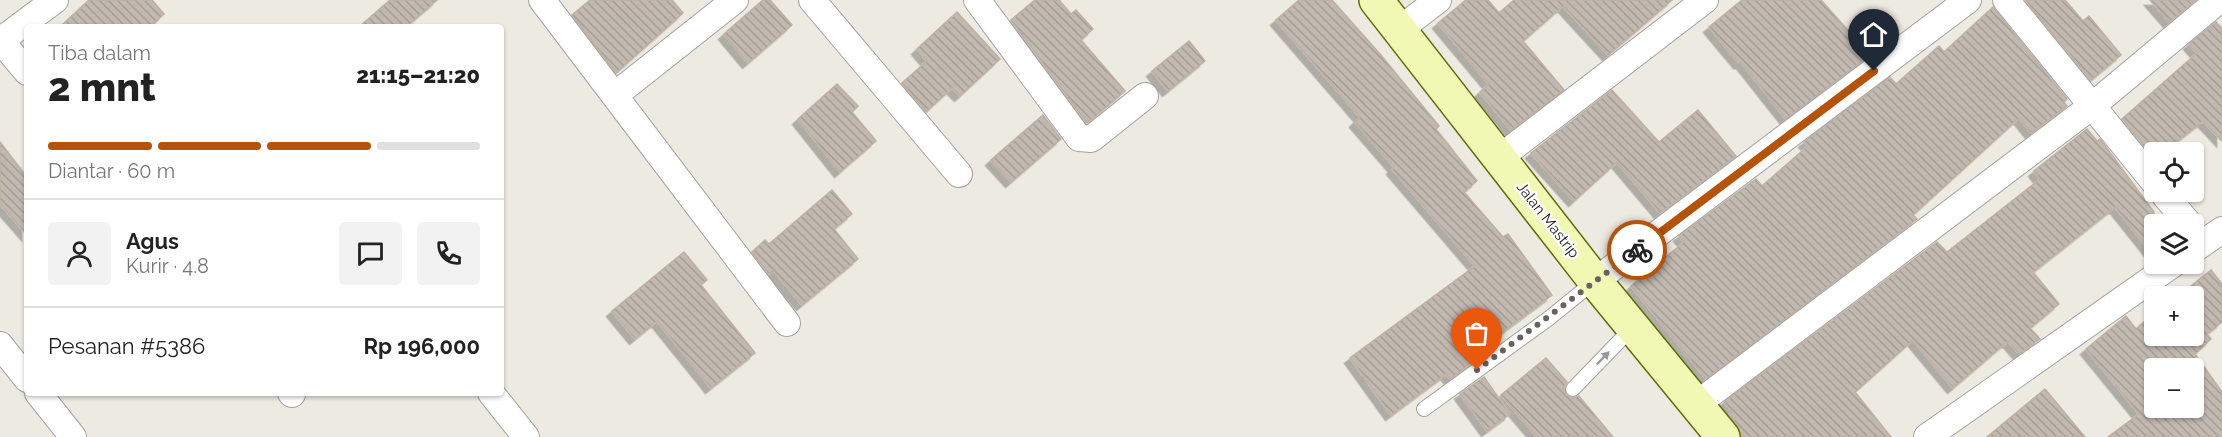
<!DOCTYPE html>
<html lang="id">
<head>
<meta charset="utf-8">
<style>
	body { margin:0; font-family:Raleway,sans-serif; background:#f2f2f2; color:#222; height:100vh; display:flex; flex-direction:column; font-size:22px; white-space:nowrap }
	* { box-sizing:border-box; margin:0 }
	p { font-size:20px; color:#767676 }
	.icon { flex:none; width:33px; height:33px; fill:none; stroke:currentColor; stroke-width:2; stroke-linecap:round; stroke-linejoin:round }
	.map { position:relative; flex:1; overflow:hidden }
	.details { position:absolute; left:24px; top:24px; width:480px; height:372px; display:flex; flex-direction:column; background:#fff; border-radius:6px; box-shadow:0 2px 4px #0004 }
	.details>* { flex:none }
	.buttons { position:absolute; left:2144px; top:142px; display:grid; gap:12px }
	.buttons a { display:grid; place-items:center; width:60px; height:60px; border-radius:6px; background:#fff; box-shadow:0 2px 4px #0004; font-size:30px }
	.pin { position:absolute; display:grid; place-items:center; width:51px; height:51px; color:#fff; margin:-62px -26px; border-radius:50% 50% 50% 0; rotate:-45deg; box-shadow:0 0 6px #0007 }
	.pin .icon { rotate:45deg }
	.courier { position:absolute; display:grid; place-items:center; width:60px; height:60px; margin:-30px; border:4px solid #b45309; border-radius:50%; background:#fff; color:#222; box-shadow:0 2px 8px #0007 }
	.overview em { font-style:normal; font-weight:800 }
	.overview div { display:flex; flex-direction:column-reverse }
	.overview { display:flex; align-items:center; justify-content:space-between; height:102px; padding:0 24px }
	h1 { font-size:39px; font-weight:800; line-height:45px }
	.bar { display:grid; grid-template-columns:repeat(4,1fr); gap:9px 6px; align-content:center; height:72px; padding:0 24px }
	.bar i { height:8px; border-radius:4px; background:#e0e0e0 }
	.bar .active { background:#b45309 }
	.bar p { grid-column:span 4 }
	.line { display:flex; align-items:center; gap:15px; padding:0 24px; border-top:2px solid #e0e0e0 }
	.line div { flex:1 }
	.round { display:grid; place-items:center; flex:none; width:63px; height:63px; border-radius:6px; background:#f2f2f2 }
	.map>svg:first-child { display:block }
	.building { fill:url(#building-back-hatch); stroke:#beb1a4; stroke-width:1.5; fill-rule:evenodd; filter:url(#shadow) }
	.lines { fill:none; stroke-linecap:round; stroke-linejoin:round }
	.lane-casing { stroke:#a2a2a2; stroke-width:16 }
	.street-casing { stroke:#a2a2a2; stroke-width:28 }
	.secondary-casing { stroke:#5c6e06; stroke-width:36 }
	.lane { stroke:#fff; stroke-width:14 }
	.street { stroke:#fff; stroke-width:26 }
	.secondary { stroke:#f0f8b4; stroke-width:33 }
	.oneway { fill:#989898 }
	.done { stroke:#646360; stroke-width:6; stroke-dasharray:0 10.8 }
	.route { stroke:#b45309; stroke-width:8 }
	.labels { text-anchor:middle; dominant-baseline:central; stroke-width:4.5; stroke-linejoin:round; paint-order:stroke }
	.street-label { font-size:15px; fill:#1b1b1b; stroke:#fff }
</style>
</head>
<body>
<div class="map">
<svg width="2222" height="437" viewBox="0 0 2222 437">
	<defs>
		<pattern id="building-back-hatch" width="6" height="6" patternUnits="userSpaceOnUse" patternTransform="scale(1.5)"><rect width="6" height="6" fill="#c1b8b0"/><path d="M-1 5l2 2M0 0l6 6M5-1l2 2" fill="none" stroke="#a59e97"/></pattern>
		<filter id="shadow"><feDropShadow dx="-5.5" dy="5.5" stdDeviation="0" flood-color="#0004"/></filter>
	</defs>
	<rect width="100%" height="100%" fill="#edeae1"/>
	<path class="building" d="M 89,0 L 152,0 L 164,14 L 150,27 L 60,27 Z
		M 390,0 L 437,0 L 406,27 L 359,27 Z
		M 590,0 L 672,0 L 683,13 L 616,73 L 572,15 Z
		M 763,0 L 770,0 L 792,25 L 748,63 L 724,34 Z
		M 1035,0 L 1059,0 L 1071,14 L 1076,10 L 1093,29 L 1081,40 L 1125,91 L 1087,123 L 1011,20 Z
		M 1299,0 L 1332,0 L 1380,54 L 1439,126 L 1436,129 L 1477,181 L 1464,192 L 1503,237 L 1508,234 L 1552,295 L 1469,357 L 1473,362 L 1450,379 L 1446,374 L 1391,415 L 1350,358 L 1475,266 L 1392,169 L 1394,167 L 1355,122 L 1360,117 L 1276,20 Z
		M 1466,0 L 1488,0 L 1499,13 L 1514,0 L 1672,0 L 1608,55 L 1563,6 L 1523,41 L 1564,90 L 1511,130 L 1480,92 L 1489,84 L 1438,23 Z
		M 1742,0 L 1821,0 L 1870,55 L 1786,119 L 1741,62 L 1739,63 L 1709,27 Z
		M 2025,0 L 2065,0 L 2083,21 L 2089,16 L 2121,55 L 2091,80 Z
		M 2150,0 L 2196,0 L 2169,22 Z
		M 1993,7 L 2067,99 L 2064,102 L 2067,106 L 2031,133 L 2019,118 L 1913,215 L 1917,219 L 1706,379 L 1631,286 L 1684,242 L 1679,236 L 1756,179 L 1762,186 L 1808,146 L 1804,142 L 1890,77 L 1896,84 L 1939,46 L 1944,52 Z
		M 957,12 L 1000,59 L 960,96 L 952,88 L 926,112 L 902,83 L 927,61 L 917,49 Z
		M 2216,22 L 2222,28 L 2222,141 L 2203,121 L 2162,153 L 2154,153 L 2154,158 L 2122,119 L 2197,53 L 2189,44 Z
		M 1189,41 L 1205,61 L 1168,91 L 1152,71 Z
		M 837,84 L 858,106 L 852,112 L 876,141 L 840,172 L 798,119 Z
		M 1612,90 L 1659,142 L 1698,110 L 1736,156 L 1660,213 L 1617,162 L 1574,201 L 1531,153 Z
		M 1043,115 L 1061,139 L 1011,182 L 991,160 Z
		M 2087,129 L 2097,141 L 2100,139 L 2154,212 L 2154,256 L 2115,207 L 2033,272 L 2059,304 L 2030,328 L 2040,339 L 2019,354 L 2008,341 L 1953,388 L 1913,340 L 1855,392 L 1891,437 L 1741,437 L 1738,426 L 1729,414 L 1732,412 L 1724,402 L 1937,242 L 1947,252 L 2040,179 L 2034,171 Z
		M 0,142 L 27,177 L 27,235 L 0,204 Z
		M 832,190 L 852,214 L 834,229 L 858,259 L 802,305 L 773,270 L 769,274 L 752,252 L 765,240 L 769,244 Z
		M 684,252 L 707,280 L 701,285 L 755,353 L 711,388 L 657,321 L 635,339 L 612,311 Z
		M 2211,270 L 2222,284 L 2222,322 L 2207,334 L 2211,339 L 2195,354 L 2222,392 L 2222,437 L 2108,437 L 2139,414 L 2086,349 L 2126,316 L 2136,329 L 2154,313 L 2154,336 L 2193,336 L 2193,297 L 2177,297 ZM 2154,369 L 2193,369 L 2193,408 L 2154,408 Z
		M 1546,358 L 1567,382 L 1564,387 L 1566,395 L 1571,398 L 1579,396 L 1613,437 L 1537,437 L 1501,395 Z
		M 1484,377 L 1510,414 L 1487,431 L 1460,394 Z
		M 2045,389 L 2085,437 L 1987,437 Z"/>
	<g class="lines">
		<g class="lane-casing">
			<path id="lane" d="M 1573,389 L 1633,327
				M 1424,409 L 1548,319 L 1595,281"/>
		</g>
		<g class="street-casing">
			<path id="street" d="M 542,0 L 787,323
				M 812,0 L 959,174
				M 977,0 L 1079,138 L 1091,139 L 1145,96
				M 2006,0 L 2154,182
				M 1399,30 L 1438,0
				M 0,41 L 55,0
				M 1,41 L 27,72
				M 615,95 L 735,0
				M 1499,158 L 1705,0
				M 2162,192 L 2190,225
				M 2193,250 L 2222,230
				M 1595,281 L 1968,0
				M 0,345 L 27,379
				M 38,393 L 73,437
				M 291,393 L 292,394
				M 491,393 L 526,437
				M 1697,404 L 2092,106 L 2219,0
				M 1927,437 L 2173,264"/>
		</g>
		<g class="secondary-casing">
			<path id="secondary" d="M 1376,0 L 1595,281 L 1723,437"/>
		</g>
		<use href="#lane" class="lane"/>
		<use href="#street" class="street"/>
		<use href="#secondary" class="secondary"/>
	</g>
	<defs><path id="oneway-solid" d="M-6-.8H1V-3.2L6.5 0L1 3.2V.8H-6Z" transform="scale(1.5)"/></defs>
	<use class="oneway" href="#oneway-solid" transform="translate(1603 358) rotate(-46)"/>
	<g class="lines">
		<path class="done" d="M 1477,370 L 1637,250"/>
		<path class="route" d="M 1637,250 L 1874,71"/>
	</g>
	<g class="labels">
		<g class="street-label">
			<text transform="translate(1548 220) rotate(52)">Jalan Mastrip</text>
		</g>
	</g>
</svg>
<div class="buttons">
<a><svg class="icon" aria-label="locate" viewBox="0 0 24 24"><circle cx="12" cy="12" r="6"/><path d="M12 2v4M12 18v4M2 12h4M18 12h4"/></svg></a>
<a><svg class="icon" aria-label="layers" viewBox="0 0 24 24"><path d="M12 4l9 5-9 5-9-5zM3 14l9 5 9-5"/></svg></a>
<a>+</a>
<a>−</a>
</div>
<div class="pin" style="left:1477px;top:370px;background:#ea580c"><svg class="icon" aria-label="bag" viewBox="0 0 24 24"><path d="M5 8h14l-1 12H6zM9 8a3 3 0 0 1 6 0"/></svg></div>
<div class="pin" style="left:1874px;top:71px;background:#1f2937"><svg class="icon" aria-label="home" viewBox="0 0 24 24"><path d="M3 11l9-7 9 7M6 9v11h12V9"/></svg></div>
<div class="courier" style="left:1637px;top:250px"><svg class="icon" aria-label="bike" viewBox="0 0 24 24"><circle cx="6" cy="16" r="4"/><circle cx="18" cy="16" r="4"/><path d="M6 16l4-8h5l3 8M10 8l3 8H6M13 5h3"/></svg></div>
<section class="details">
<div class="overview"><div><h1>2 mnt</h1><p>Tiba dalam</p></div><em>21:15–21:20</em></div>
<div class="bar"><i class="active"></i><i class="active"></i><i class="active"></i><i></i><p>Diantar · 60 m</p></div>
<div class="line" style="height:108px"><a class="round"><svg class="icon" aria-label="person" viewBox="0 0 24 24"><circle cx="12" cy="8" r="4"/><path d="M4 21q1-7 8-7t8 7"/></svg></a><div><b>Agus</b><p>Kurir · 4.8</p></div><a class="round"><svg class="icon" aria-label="chat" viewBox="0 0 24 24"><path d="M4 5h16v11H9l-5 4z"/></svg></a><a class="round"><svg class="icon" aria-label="phone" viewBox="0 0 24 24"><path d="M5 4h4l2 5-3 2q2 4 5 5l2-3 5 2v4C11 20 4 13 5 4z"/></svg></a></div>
<div class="line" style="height:78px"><div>Pesanan #5386</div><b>Rp 196,000</b></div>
</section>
</div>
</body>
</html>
